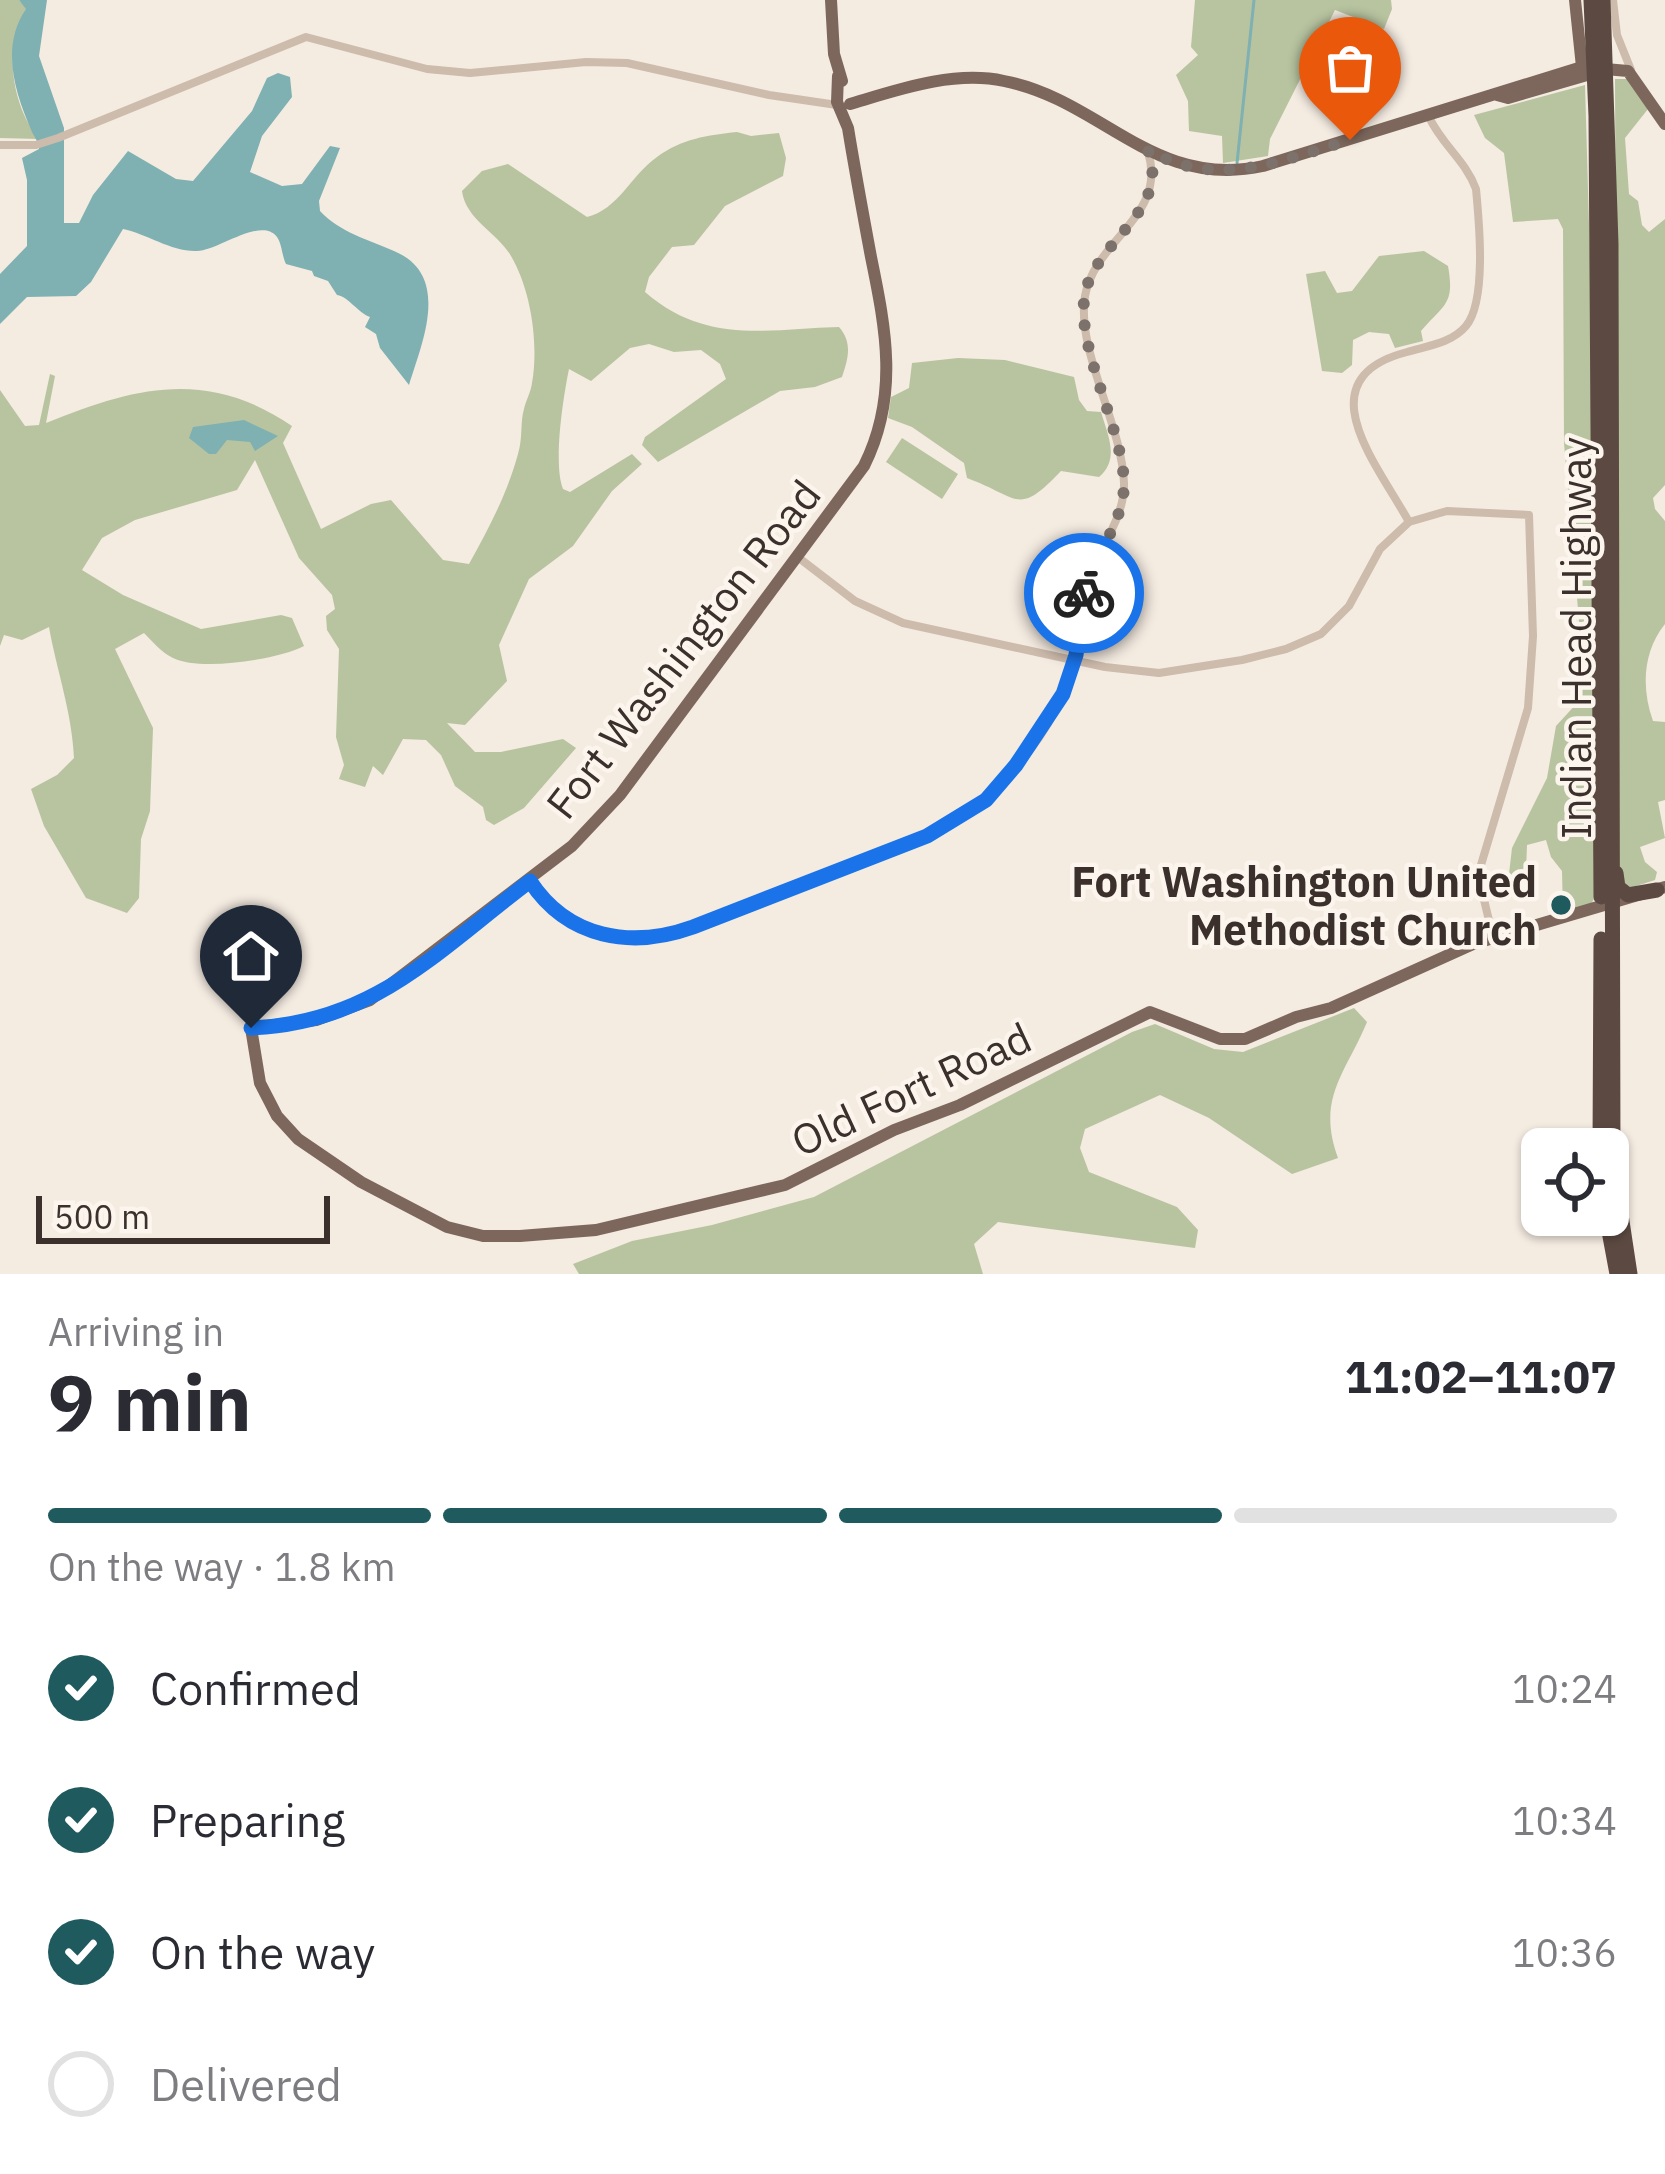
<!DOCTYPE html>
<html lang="en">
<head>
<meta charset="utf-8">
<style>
	body { margin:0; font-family:"IBM Plex Sans",sans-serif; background:#f7f7f7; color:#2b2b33; height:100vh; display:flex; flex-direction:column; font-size:45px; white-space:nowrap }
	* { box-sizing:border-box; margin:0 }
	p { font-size:39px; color:#7c7c81 }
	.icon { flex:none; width:66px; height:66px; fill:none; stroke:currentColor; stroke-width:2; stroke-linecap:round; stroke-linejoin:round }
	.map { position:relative; height:1274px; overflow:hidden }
	.panel { display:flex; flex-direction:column; background:#fff; flex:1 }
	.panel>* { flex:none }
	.tools { position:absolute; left:1521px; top:1128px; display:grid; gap:24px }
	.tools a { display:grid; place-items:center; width:108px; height:108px; border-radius:18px; background:#fff; box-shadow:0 3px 9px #0004; font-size:60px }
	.scale { position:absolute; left:36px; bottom:30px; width:294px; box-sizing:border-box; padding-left:12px; border:6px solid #3b302b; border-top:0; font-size:33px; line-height:42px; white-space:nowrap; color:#3b302b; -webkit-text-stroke:9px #fbf5ee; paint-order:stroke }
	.pin { position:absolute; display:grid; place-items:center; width:102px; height:102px; color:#fff; margin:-123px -51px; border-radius:50% 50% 50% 0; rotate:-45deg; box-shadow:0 0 12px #0007 }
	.pin .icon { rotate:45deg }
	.courier { position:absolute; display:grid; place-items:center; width:120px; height:120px; margin:-60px; border:9px solid #1a73e8; border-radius:50%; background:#fff; color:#222; box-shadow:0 3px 15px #0007 }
	.head em { font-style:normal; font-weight:800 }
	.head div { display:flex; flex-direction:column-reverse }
	.head { display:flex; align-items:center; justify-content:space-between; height:204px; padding:0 48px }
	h1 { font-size:78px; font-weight:800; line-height:90px }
	.bar { display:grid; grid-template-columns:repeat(4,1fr); gap:18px 12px; align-content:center; height:144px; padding:0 48px }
	.bar i { height:15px; border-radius:9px; background:#e1e1e2 }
	.bar .on { background:#1f5a5e }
	.bar p { grid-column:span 4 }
	ol { padding:0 48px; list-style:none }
	li { display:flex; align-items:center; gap:36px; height:132px }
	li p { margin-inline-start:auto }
	li .icon { padding:12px; border-radius:50%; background:#1f5a5e; color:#fff; stroke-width:4 }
	li:last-child { color:#7c7c81 }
	li i { width:66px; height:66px; border:6px solid #e1e1e2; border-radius:50% }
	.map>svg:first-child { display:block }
	.green { fill:#b8c4a0 }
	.water { fill:#7fb0b2 }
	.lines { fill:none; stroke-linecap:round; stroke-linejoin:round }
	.stream { stroke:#7fb0b2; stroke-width:3 }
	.minor { stroke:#cdbbac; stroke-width:8 }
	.major { stroke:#7d675c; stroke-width:12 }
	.highway { stroke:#5c4a42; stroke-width:15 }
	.done { stroke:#7c716b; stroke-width:12; stroke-dasharray:0 21.6 }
	.route { stroke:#1a73e8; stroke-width:15 }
	.poi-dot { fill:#1f5a5e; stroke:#fbf5ee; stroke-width:4.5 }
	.labels { text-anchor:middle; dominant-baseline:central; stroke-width:9; stroke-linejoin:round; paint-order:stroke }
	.street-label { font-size:42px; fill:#3b302b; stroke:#fbf5ee }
	.poi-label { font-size:42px; font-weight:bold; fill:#3b302b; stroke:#fbf5ee; text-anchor:end }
</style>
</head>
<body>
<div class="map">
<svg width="1665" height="1274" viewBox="0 0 1665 1274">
	<rect width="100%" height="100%" fill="#f4ebe1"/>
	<path class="green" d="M 0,0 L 19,0 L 27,8 C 2,45 12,107 39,139 L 0,138 Z
		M 1195,0 L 1391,0 L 1392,9 L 1384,29 L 1335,10 L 1270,139 L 1268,156 L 1223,163 L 1222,136 L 1189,131 L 1188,101 L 1176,75 L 1198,55 L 1191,47 Z
		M 1615,79 L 1627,79 L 1648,109 L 1625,138 L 1629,194 L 1638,201 L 1642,225 L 1649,232 L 1665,219 L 1665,485 L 1653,498 L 1655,509 L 1665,521 L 1665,624 C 1643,651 1641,688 1653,721 L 1665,722 L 1665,800 L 1658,802 L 1665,838 L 1640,847 L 1645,862 L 1657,872 L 1655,880 L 1627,889 L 1618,866 Z
		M 1585,85 L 1592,327 L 1594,899 L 1591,904 L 1563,914 L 1562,871 L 1551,857 L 1546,840 L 1527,845 L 1526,871 L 1533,879 L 1534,896 L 1520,894 L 1506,900 L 1512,848 L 1547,778 L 1556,726 L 1578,702 L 1581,645 L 1564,443 L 1563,229 L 1558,219 L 1513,222 L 1504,153 L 1485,138 L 1474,115 Z
		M 737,132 L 751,136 L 779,133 L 786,158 L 783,176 L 725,206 L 694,245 L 672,247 L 649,277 L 645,292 C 706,345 767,329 839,327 C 853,343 848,359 842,377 L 815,387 L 780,391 L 658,462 L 642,445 L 645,437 L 726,379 L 720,364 L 701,350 L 674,352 L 649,344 L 630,348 L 591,381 L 569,369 C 563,398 553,464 563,489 L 570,492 L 632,454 L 642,464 L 612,491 L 573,546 L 529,579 L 499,645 L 507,681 L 465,725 L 447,723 L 475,752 L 501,752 L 563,739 L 576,748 L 524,808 L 494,825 L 486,820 L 483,807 L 455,786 L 441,755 L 426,740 L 403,739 L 383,775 L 373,766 L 365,787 L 339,779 L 344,765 L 336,737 L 339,649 L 327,630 L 326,616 L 335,609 L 332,595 L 299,558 L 255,460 L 237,490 L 135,520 L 102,538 L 82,570 L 123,595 L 201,629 L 281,615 L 292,618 L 304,646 C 279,659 202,672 173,658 C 162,653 153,642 144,633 L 115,649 L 153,728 L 150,811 L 141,839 L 139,898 L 127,913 L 86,898 L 44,826 L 31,789 L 57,775 L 74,758 C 72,712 57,672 49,627 L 22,640 L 4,635 L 0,646 L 0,390 L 25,426 L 39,425 L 50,374 L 55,376 L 46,423 C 135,387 207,368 292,426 L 283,443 L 321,529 L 371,504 L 391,500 L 443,560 L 469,564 C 489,528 507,494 518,454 C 523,438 520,422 524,409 C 526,400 531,392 532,383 C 539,344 531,290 511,256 C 497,232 466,220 462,191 L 482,171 L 508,164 L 587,217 C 619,209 630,176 657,157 C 681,139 708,135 737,132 Z
		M 1424,251 L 1448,266 C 1455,305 1444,304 1421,331 L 1423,341 L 1395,348 L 1389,334 L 1369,332 L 1353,340 L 1352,365 L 1342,373 L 1322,371 L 1306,274 L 1325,271 L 1337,293 L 1352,291 L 1379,256 Z
		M 958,358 L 1005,360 L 1074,377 L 1079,400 L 1087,411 L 1101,412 C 1108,436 1120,459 1099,477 L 1061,471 C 1017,517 1021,498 967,478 L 964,463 L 912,427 L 888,418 L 891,397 L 909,388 L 912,363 Z
		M 902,438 L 958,474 L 942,499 L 886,462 Z
		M 1354,1008 L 1367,1022 C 1346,1073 1316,1098 1338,1158 L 1292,1174 L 1209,1118 L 1160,1095 L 1085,1129 L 1080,1148 L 1089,1172 L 1177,1207 L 1198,1230 L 1195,1248 L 998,1222 L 974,1244 L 983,1274 L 579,1274 L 573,1264 L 632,1241 L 712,1225 L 814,1197 L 1132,1032 L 1155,1024 L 1214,1049 L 1243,1052 Z"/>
	<path class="water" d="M 19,0 L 47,0 L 39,56 L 64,128 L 64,223 L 79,223 L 93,195 L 128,151 L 176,179 L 193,181 L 252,111 L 267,78 L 278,73 L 290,77 L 292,97 L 262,136 L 250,172 L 282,186 L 302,184 L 330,146 L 340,148 L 319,201 L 320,211 C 339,232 369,240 394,251 C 452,275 422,343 409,385 L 380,348 L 376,334 L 365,327 L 370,317 C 357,312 349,297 337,295 L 328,281 L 314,276 L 312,271 L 286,264 C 282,256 282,244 277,237 C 261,216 218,251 197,251 C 172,252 147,234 123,229 L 91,282 L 76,296 L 27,297 L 0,324 L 0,274 L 27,246 L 27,180 L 22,158 L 39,149 C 39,143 35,138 32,132 C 15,93 0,47 26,9 Z
		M 244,420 L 278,436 L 255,451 L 250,442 L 227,440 L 216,454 L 209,454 L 189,438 L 193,427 Z"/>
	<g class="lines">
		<path class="stream" d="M 1237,163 L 1254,0"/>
		<path class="minor" d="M 1613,0 L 1617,35 L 1631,70
			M 0,145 L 36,145 L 58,138 L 306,37 L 427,69 L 470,73 L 586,62 L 627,63 L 769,95 L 837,105
			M 1409,522 C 1378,465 1303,379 1407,352 C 1427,346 1452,343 1466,326 C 1487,301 1479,221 1476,189 C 1466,161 1442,145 1429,117
			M 799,558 L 855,601 L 903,623 L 1105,667 L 1159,673 L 1242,660 L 1286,649 L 1321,634 L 1349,606 L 1380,549 L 1409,522 L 1447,511 L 1529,515 L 1533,636 L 1528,708 L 1478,875 L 1493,937
			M 530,881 C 559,925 610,946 661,937 L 927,836 C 996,802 1057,733 1075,658 C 1081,634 1079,609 1086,585 C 1096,551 1125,520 1124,483 C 1122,424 1076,351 1085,296 C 1095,239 1168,216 1148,152"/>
		<path class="major" d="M 831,0 L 834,54 L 842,81
			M 1575,0 L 1582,67
			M 838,76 L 837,102 L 848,128 C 855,171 863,214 871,257 C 886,330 899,396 864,466 L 620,795 L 572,846 L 370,1000 L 316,1020 L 251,1028 L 260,1083 L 277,1116 L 298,1139 L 361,1182 L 447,1227 L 483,1236 L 520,1236 L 596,1230 L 785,1185 L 894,1130 L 960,1105 L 1150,1012 L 1220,1039 L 1245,1039 L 1296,1017 L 1331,1008 L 1473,944 L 1665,887
			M 1497,95 L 1508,98 L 1594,73
			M 850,104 C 897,90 953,70 1004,81 C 1102,100 1153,190 1263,166 L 1582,67 L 1628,71 L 1665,124"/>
		<path class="highway" d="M 1591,0 L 1596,116 L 1601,897
			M 1603,0 L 1611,244 L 1613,1162 L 1630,1274
			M 1616,873 L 1618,887 L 1628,895 L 1657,890
			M 1600,1149 L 1601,939
			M 1606,1215 L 1617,1274"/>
	</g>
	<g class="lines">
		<path class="done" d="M 1084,593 C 1093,556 1125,522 1124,482 C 1122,424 1070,338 1087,286 C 1103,237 1170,208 1148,150 C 1219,190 1278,161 1350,140"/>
		<path class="route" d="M 251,1028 C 374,1023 437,951 530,881 C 568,939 632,949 693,927 L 927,836 L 986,800 L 1016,765 L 1063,694 L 1076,655 L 1084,593"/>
	</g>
	<circle class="poi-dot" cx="1561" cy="905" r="12"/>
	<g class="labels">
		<g class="street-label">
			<text transform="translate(1575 638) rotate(-90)">Indian Head Highway</text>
			<text transform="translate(683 649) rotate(-52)">Fort Washington Road</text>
			<text transform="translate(911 1089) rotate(-25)">Old Fort Road</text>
		</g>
		<g class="poi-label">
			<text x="1537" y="881">Fort Washington United<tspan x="1537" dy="48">Methodist Church</tspan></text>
		</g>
	</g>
</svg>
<div class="tools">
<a><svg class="icon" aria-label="locate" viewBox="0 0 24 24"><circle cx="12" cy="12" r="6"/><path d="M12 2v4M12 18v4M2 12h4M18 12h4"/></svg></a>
</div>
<div class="scale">500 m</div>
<div class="pin" style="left:1350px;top:140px;background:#ea580c"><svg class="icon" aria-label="bag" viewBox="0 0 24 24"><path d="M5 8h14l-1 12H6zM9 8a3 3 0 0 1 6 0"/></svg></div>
<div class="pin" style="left:251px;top:1028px;background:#1f2937"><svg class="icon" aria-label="home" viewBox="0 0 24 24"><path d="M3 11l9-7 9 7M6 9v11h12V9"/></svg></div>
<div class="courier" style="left:1084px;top:593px"><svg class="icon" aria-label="bike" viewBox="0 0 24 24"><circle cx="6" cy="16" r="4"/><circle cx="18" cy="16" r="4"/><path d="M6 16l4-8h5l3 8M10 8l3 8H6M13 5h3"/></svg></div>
</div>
<section class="panel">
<div class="head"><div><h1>9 min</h1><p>Arriving in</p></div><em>11:02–11:07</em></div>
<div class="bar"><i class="on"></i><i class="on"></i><i class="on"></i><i></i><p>On the way · 1.8 km</p></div>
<ol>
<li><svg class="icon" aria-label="check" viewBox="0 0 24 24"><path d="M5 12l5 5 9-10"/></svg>Confirmed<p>10:24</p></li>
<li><svg class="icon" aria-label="check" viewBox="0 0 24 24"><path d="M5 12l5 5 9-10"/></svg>Preparing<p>10:34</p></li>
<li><svg class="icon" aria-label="check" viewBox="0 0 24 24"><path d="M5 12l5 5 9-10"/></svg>On the way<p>10:36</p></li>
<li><i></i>Delivered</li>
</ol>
</section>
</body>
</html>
